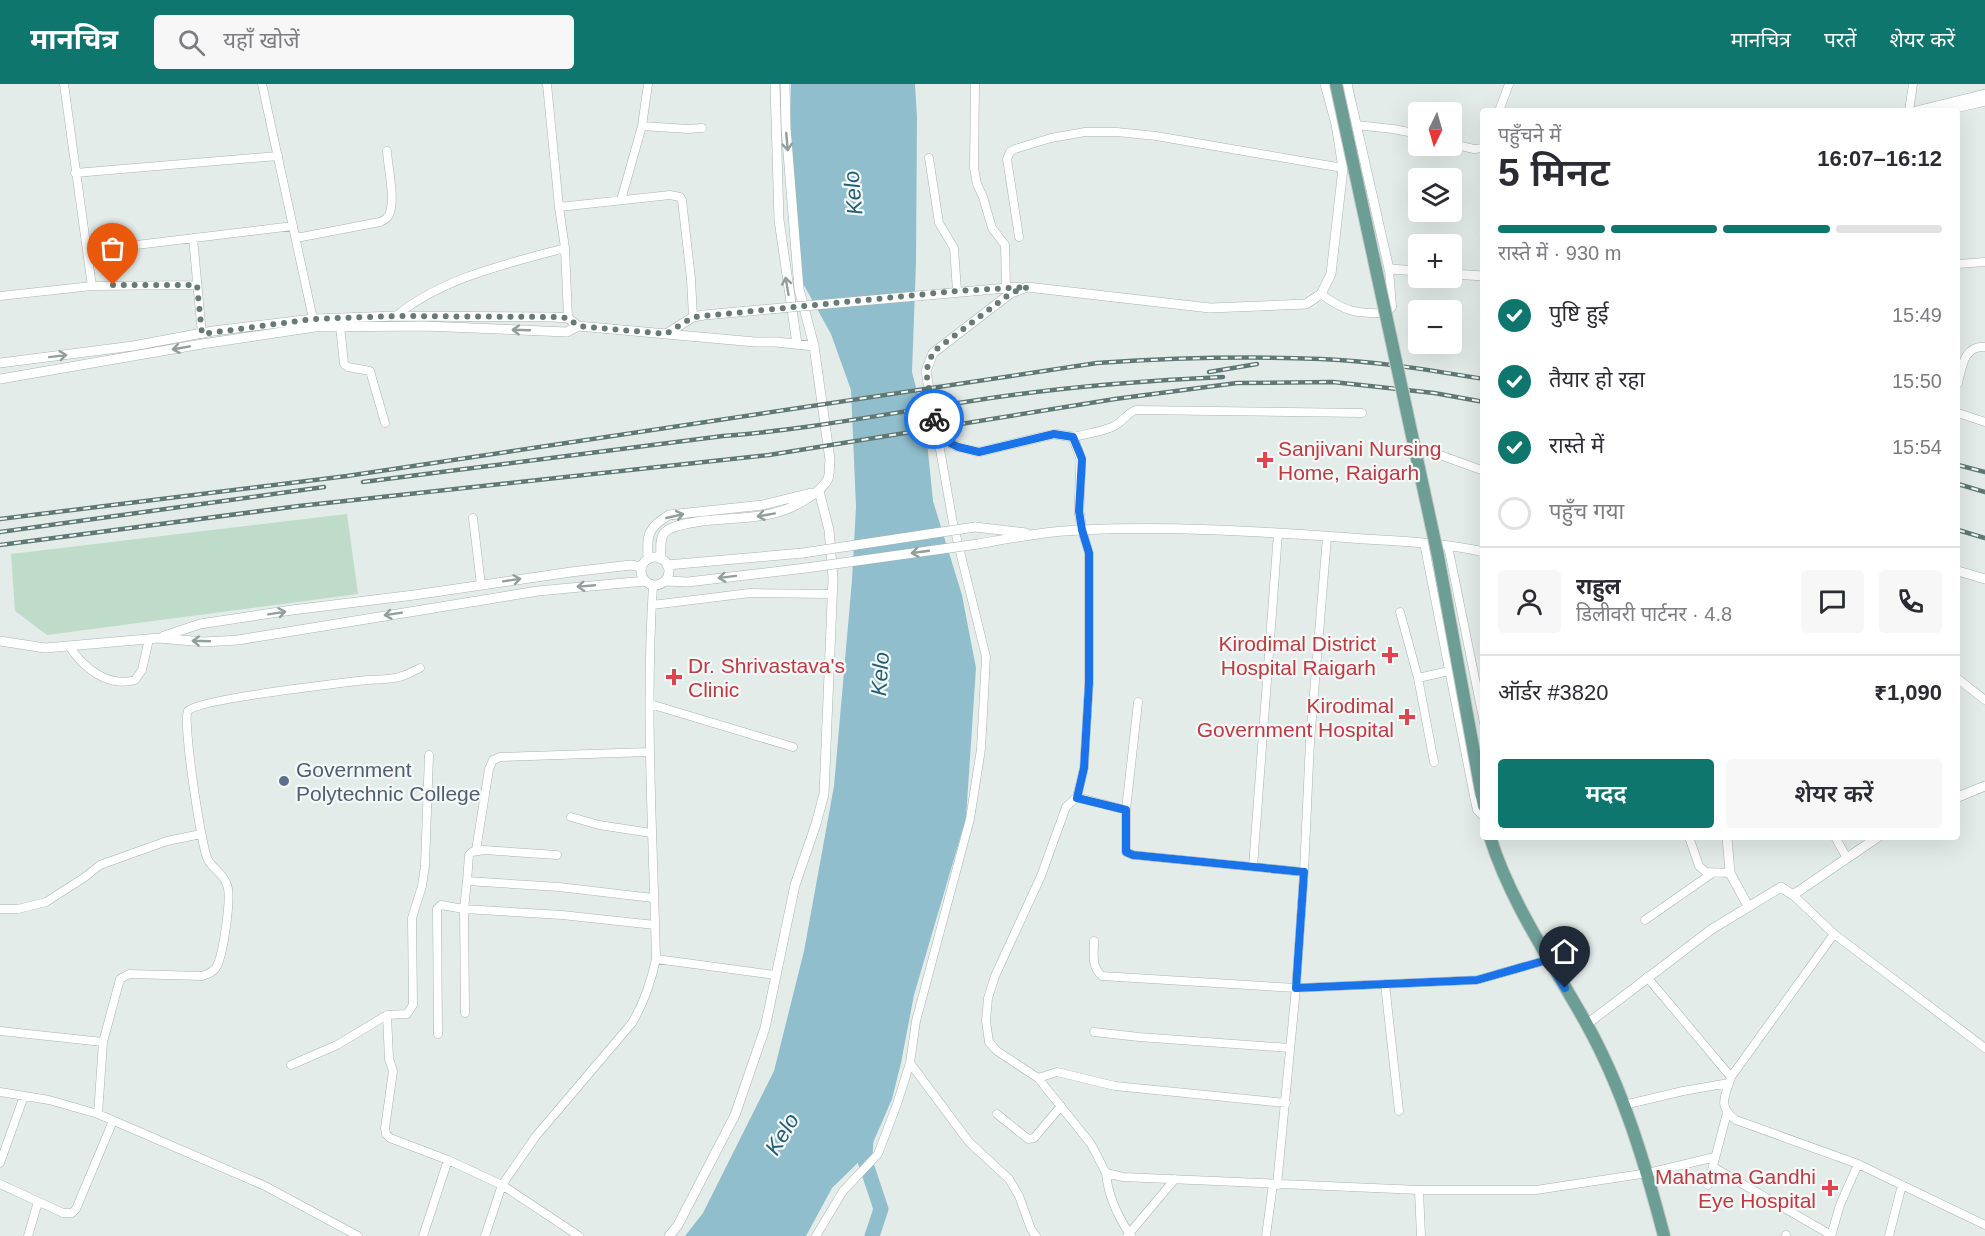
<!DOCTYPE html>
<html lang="hi">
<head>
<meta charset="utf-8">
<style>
	body { margin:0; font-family:Helvetica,"Noto Sans Devanagari",sans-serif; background:#f7f7f7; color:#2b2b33; height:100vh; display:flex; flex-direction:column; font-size:22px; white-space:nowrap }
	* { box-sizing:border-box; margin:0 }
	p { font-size:20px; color:#7c7c81 }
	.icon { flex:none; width:33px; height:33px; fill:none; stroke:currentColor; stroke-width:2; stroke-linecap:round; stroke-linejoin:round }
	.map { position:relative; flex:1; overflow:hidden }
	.drawer { position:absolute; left:1480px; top:24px; width:480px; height:732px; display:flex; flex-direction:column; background:#fff; border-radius:6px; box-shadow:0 6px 24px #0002 }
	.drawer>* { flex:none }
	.needle { width:39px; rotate:185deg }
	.tools { position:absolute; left:1408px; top:18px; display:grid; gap:12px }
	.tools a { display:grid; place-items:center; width:54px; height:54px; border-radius:6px; background:#fff; box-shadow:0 6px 24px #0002; font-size:30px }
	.pin { position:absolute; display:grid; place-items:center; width:51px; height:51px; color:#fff; margin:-62px -26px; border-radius:50% 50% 50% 0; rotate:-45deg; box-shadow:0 0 6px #0007 }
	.pin .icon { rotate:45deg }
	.courier { position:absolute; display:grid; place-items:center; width:60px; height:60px; margin:-30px; border:4px solid #1a73e8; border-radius:50%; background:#fff; color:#222; box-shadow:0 2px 8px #0007 }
	.summary em { font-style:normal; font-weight:600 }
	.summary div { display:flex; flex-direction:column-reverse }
	.summary { display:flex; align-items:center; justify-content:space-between; height:102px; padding:0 18px }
	h1 { font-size:39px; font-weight:600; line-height:45px }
	.bar { display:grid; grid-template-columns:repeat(4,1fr); gap:9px 6px; align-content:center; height:72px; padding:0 18px }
	.bar i { height:8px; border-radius:4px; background:#e1e1e2 }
	.bar .on { background:#0f766e }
	.bar p { grid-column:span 4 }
	.line { display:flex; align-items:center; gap:15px; padding:0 18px; border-top:2px solid #e1e1e2 }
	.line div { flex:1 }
	.round { display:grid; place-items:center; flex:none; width:63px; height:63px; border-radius:6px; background:#f7f7f7 }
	ol { padding:0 18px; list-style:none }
	li { display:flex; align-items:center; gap:18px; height:66px }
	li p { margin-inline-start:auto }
	li .icon { padding:6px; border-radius:50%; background:#0f766e; color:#fff; stroke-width:4 }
	li:last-child { color:#7c7c81 }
	li i { width:33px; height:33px; border:3px solid #e1e1e2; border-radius:50% }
	.cta { display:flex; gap:12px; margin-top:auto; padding:12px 18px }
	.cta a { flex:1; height:69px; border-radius:6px; background:#0f766e; color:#fff; font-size:24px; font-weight:600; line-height:69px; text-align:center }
	.cta a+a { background:#f7f7f7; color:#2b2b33 }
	header { display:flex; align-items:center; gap:36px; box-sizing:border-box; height:84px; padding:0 30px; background:#0f766e; color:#fff }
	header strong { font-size:28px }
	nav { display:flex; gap:33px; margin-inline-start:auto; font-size:21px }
	.search { width:420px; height:54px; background:#f7f7f7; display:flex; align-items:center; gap:15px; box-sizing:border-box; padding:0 21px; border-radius:6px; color:#7c7c81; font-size:22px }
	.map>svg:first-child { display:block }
	.green { fill:#bedcc9 }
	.water { fill:#90becd }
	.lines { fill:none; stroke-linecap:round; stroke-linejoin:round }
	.river { stroke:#90becd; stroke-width:15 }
	.minor-casing { stroke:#a7b4b0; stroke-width:9 }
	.tertiary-casing { stroke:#a7b4b0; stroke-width:10 }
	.primary-casing { stroke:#c2c9c7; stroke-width:14 }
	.minor { stroke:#fff; stroke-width:8 }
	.tertiary { stroke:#fff; stroke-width:9 }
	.primary { stroke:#6c9e96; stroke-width:12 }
	.rail-casing { stroke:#5f7874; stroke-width:4.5 }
	.rail { stroke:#f4f9f7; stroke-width:2; stroke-dasharray:7; stroke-linecap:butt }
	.tertiary-bridge-casing { stroke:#a7b4b0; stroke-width:10; stroke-linecap:butt }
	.primary-bridge-casing { stroke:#c2c9c7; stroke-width:14; stroke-linecap:butt }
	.tertiary-bridge { stroke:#fff; stroke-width:9 }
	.primary-bridge { stroke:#6c9e96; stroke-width:12 }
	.oneway { stroke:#929e9c }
	.done { stroke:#677a76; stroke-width:6; stroke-dasharray:0 10.8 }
	.route { stroke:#1a73e8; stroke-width:8 }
	.health-dot { fill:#e0444e; stroke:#f4f9f7; stroke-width:2 }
	.service-dot { fill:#5c6f8a; stroke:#f4f9f7; stroke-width:2 }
	.labels { text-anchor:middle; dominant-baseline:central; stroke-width:4.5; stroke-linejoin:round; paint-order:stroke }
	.health-label { font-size:21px; fill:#be3a42; stroke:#f4f9f7; text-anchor:end }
	.service-label { font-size:21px; fill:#4e5e75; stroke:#f4f9f7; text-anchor:start }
	.water-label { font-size:22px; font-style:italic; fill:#235f74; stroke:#f4f9f7 }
</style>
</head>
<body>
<header>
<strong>मानचित्र</strong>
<div class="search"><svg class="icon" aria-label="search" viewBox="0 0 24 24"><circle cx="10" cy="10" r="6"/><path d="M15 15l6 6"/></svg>यहाँ खोजें</div>
<nav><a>मानचित्र</a><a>परतें</a><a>शेयर करें</a></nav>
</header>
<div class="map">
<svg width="1985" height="1152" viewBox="0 0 1985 1152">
	<rect width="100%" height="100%" fill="#e4ece9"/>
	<path class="green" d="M 347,430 L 358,510 L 47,551 L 15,527 L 11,470 Z"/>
	<path class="water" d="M 791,0 L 915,0 L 917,34 L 916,178 L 912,288 L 925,338 L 933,417 L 962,511 L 976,584 L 966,734 L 914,911 L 901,979 L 892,1015 L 869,1068 L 832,1104 L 806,1152 L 685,1152 L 703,1129 L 774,987 L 804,867 L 834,702 L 852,496 L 856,423 L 851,306 L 831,250 L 800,194 L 789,86 Z"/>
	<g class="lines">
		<path class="river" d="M 866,1051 L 865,1077 L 881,1125 L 872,1152"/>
		<g class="minor-casing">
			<path id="minor" d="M 64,0 L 87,167 L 293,142
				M 262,0 L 313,235
				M 547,0 L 559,123 L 565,164 L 568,234
				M 975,0 L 974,84 L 977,100 L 983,113 L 992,144 L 1005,161 L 1006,204
				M 1499,27 L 1509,0
				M 1909,27 L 1913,0
				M 1356,41 L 1393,45 L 1419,50
				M 642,42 L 688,45 L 702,44
				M 1452,60 L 1474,65 L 1484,64
				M 929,74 L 939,139 L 954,164 L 957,207
				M 75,89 L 278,72
				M 621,116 L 642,42 L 648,0
				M 559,123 L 670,111 L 680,113 L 682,116 L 691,195 L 693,233
				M 1019,153 L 1007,75 L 1010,68 L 1015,65 L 1051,54 L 1085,48 L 1117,48 L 1156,52 L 1343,84
				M 193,154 L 202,250
				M 296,154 L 380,138 C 385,136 389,133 390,128 C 395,113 388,84 387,67
				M 1958,180 L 1985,178
				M 92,202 L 197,201
				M 1321,210 C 1345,228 1357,230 1387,229 L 1392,223 L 1389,185
				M 0,212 L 92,202 L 87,167
				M 396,232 C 444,193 507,180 565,164
				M 340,242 L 344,280 L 348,283 L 370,287 L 385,339
				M 1958,299 C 1962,283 1964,261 1985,263
				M 1958,329 L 1985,338
				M 1073,353 C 1086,350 1100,348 1112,343 C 1123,339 1126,329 1136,326 L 1362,329
				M 1429,367 L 1484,387
				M 473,434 L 481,501
				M 1082,446 L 1089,469 L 1089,599 L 1084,684 L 1077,713 L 1066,723 L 1041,792 L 995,892 L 988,914 L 986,937 L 989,958 L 997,967 L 1038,994 L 1091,1060 L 1106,1089 L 1123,1093 L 1419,1106 L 1536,1106 L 1648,1089 L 1715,1073
				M 1424,459 L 1474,712 L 1477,726 L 1484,733
				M 1448,462 L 1484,639
				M 652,521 L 750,509 L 832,510
				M 1400,528 L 1418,594 L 1434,678
				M 69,562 C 83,583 107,604 135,596 L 142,586 L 149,555
				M 1418,594 L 1449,587
				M 1958,595 L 1985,616
				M 1138,618 L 1126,726 L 1126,768 L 1133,771 L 1304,788
				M 650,620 L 793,663
				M 429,671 L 425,782 L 422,802 L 412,834 L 413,921 L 407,930 L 387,931 L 389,975 L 393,987 L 385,1044 L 386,1050 L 390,1054 L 448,1076 L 502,1101 L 579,1152
				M 1077,713 L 1126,726
				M 571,733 L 599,741 L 651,749
				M 1689,753 L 1699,782 L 1706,788 L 1730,789
				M 1835,753 L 1847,774
				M 476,766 L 489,685 L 493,676 L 500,673 L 649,668
				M 1253,783 L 1278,449
				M 467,797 L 469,771 L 472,768 L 484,766 L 557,771
				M 1793,811 L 1834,850 L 1985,964
				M 0,825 L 18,825 L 46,818 L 85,793 L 100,781 L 167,757 L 201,750
				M 1645,836 L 1711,790
				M 1834,850 L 1731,993 C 1725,1013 1717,1022 1736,1036 L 1858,1080 L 1985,1141
				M 1094,857 C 1094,870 1091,883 1102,892 L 1296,904 L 1477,896 L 1547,876
				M 656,875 L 775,891
				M 1647,893 L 1731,993
				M 1385,900 L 1399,1027
				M 465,929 L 464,825 L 562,831 L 655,841
				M 0,947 L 103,958
				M 1094,948 L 1139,953 L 1290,964
				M 438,950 L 437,825 L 441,821 L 464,825 L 467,797 L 559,803 L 653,814
				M 910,979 L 969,1058 L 1009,1095 L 1019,1112 L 1031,1145 L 1036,1152
				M 291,981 L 337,961 L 387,931
				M 1038,994 L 1057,988 L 1115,1002 L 1286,1019
				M 0,1008 L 49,1016 L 98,1030 L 265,1102 L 358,1152
				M 1624,1021 L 1683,1007 L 1729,999
				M 98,1030 L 103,958 L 120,895 L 129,890 L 202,892 C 208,890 214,888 217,882 C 223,870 232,813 227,801 C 224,790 213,785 208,776 C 201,762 182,635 188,627 C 198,615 343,599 367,596 C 378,595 389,596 399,593 C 407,591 414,587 420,584
				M 997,1030 L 1028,1055 L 1034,1054 L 1061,1022
				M 0,1079 L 24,1012
				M 1713,1083 L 1831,1151
				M 1106,1089 C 1108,1112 1118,1133 1131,1152
				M 0,1100 L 63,1129 L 72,1129 L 76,1125 L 113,1037
				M 1277,1101 L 1296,904 L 1304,788 L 1310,657 L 1327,453
				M 1708,1101 L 1727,1029
				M 1419,1106 L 1421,1152
				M 28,1152 L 38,1118
				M 423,1152 L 448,1076
				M 485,1152 L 502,1101 L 536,1052 L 632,939 C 644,919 651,898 656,875 C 653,751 645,626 653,501
				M 816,1152 L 843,1107 L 878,1070 L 897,1020 L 910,979 L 916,937 L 970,735 L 981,665 L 986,573 L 953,439 L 936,343
				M 1127,1152 L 1175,1095
				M 1266,1152 L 1273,1100
				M 1786,1152 L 1786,1151
				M 1831,1152 L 1840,1121 L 1858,1080
				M 1889,1152 L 1902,1101"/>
		</g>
		<g class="tertiary-casing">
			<path id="tertiary" d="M 775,0 L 779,136 L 797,260
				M 785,0 L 786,44 L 799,205 L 814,262
				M 1347,0 L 1389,185 L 1419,187
				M 1916,27 L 1985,10
				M 1943,27 L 1985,17
				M 1452,190 L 1484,192
				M 928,211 L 1019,203
				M 666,250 L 693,233 L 704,231
				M 0,279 L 133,262 L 213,247 L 313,235 L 396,232 L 553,233 L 568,234 L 578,242
				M 0,295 L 202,260 L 315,243 L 424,242 L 567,248 L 578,242 L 755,258 L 776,258 L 814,262 L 830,376 C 829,382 830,389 828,395 C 824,403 816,409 808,414 C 773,438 737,432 696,438 C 686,440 673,441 665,448 C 659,454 661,467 661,475
				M 975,443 L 1026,449
				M 1082,446 L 1079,427 L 1081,375 L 1073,353 L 1054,350 L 979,368 L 958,363 L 946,357 L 935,342 L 926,287 L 933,269 L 1011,209 L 1027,203 L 1210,224 L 1306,220 L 1321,210 L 1331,190 L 1343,84 L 1336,40 L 1325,0
				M 978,460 C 1012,454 1047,447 1082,446 C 1167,442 1253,447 1338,453 C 1386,457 1436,457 1484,468
				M641 487a14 14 0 1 1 28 0a14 14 0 1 1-28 0Z
				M 648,475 C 647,451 647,444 669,431 L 763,421 L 811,409
				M 667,481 L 803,469
				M 1958,487 L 1985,495
				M 665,497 L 688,498 L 806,484
				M 164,552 L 200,540 L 292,526 L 414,511 L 571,488 L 631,481 L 641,483
				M 0,557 L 45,564 L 159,554 L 204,558 L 238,556 L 538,507 L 645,497
				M 1958,713 L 1985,702
				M 1727,753 L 1730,789 L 1748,822
				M 1587,940 L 1712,845 L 1781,803 L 1793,811 L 1878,753
				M 669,1152 L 678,1141 L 735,1031 L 765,944 L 795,801 L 816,740 L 824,710 L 833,494 L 829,446 L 819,407"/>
		</g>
		<g class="primary-casing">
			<path id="primary" d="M 1482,712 L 1484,722
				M 1490,753 C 1511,820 1552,878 1586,939 C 1623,1005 1645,1079 1664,1152"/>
		</g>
		<use href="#minor" class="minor"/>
		<use href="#tertiary" class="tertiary"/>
		<use href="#primary" class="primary"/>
		<g class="rail-casing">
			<path id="rail" d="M 1209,288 L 1257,280
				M 1958,381 L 1985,388
				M 363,398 L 723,352 C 804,346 884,330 965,318 C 1051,304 1136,297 1223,293
				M 1958,400 L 1985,408
				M 0,435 L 347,392 L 1097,279 C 1172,274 1246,272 1321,275 C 1375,277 1429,286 1484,295
				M 1958,446 L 1985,454
				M 0,448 L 324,403
				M 0,461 L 299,422 L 769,371 L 1115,315 L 1237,299 L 1333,298 L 1434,309 L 1484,318"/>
		</g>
		<use href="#rail" class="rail"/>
		<g class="tertiary-bridge-casing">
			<path id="tertiary-bridge" d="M 704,231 L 928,211
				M 803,469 L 975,443
				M 806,484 L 978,460"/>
		</g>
		<g class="primary-bridge-casing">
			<path id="primary-bridge" d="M 1336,0 L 1438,472 L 1482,712"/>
		</g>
		<use href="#tertiary-bridge" class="tertiary-bridge"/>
		<use href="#primary-bridge" class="primary-bridge"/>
	</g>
	<defs><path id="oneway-shaft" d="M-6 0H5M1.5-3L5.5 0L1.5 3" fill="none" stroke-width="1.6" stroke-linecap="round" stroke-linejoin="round" transform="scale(1.5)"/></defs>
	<g class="oneway">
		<use href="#oneway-shaft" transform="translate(787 58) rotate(85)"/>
		<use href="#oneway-shaft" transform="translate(787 202) rotate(-100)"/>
		<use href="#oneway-shaft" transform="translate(521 246) rotate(-178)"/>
		<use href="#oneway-shaft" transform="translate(181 264) rotate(170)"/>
		<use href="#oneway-shaft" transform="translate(58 272) rotate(-7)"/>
		<use href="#oneway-shaft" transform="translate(766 431) rotate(170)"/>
		<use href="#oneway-shaft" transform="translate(675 432) rotate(-13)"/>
		<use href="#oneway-shaft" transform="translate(920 468) rotate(172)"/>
		<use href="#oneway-shaft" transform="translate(727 493) rotate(173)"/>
		<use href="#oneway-shaft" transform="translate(512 496) rotate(-9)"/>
		<use href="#oneway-shaft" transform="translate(586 502) rotate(175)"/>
		<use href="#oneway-shaft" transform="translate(277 529) rotate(-9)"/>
		<use href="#oneway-shaft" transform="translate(393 530) rotate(171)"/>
		<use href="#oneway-shaft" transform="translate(201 557) rotate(-178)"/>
	</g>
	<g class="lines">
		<path class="done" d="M 113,201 L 197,201 L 202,250 L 313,235 L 396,232 L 553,233 L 568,234 L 578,242 L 666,250 L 693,233 L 957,207 L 1028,203 L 1011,209 L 933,268 L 926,287 L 934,335"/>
		<path class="route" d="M 934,335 L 935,342 L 946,357 L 958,363 L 979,368 L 1054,350 L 1073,353 L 1082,375 L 1079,427 L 1082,446 L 1089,469 L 1089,599 L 1084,684 L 1077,714 L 1126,726 L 1126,768 L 1133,771 L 1304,788 L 1296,904 L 1477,896 L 1547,876 L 1565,904"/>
	</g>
	<g class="health-dot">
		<path d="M1262 367h6v6h6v6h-6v6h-6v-6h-6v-6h6z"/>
		<path d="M1387 562h6v6h6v6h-6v6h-6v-6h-6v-6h6z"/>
		<path d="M671 584h6v6h6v6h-6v6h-6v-6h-6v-6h6z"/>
		<path d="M1404 624h6v6h6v6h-6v6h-6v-6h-6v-6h6z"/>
		<path d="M1827 1095h6v6h6v6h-6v6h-6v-6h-6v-6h6z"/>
	</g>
	<circle class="service-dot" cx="284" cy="697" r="6"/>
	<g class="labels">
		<g class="health-label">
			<text x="1278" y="364" text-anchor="start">Sanjivani Nursing<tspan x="1278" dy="24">Home, Raigarh</tspan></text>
			<text x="1376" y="559">Kirodimal District<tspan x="1376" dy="24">Hospital Raigarh</tspan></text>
			<text x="688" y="581" text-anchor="start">Dr. Shrivastava's<tspan x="688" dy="24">Clinic</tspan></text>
			<text x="1394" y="621">Kirodimal<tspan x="1394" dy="24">Government Hospital</tspan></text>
			<text x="1816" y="1092">Mahatma Gandhi<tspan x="1816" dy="24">Eye Hospital</tspan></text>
		</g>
		<g class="service-label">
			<text x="296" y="685">Government<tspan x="296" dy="24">Polytechnic College</tspan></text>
		</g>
		<g class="water-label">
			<text transform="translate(853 109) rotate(-95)">Kelo</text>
			<text transform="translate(880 590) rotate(-86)">Kelo</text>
			<text transform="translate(782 1050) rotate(-59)">Kelo</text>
		</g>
	</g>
</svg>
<div class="tools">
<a><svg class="needle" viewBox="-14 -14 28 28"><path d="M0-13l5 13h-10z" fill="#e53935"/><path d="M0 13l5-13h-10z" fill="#7c7c81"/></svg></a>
<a><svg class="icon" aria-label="layers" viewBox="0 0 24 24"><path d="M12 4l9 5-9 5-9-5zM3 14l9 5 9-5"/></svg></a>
<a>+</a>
<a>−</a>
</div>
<div class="pin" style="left:113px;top:201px;background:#ea580c"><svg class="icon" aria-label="bag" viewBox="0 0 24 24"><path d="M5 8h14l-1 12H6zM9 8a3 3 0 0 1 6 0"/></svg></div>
<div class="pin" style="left:1565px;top:904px;background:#1f2937"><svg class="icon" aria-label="home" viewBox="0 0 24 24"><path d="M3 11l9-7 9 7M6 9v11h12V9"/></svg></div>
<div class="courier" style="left:934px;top:335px"><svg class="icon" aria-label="bike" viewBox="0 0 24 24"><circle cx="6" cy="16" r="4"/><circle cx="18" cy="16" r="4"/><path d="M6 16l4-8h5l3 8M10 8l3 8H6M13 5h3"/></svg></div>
<section class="drawer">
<div class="summary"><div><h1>5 मिनट</h1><p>पहुँचने में</p></div><em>16:07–16:12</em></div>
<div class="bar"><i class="on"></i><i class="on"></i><i class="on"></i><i></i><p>रास्ते में · 930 m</p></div>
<ol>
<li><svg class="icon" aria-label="check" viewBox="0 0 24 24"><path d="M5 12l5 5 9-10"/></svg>पुष्टि हुई<p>15:49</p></li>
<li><svg class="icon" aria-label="check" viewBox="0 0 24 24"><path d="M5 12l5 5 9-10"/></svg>तैयार हो रहा<p>15:50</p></li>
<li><svg class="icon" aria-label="check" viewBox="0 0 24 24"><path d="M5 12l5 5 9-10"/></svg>रास्ते में<p>15:54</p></li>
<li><i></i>पहुँच गया</li>
</ol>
<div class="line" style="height:108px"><a class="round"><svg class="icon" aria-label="person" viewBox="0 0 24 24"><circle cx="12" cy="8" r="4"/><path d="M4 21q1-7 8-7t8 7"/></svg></a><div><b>राहुल</b><p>डिलीवरी पार्टनर · 4.8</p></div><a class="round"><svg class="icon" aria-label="chat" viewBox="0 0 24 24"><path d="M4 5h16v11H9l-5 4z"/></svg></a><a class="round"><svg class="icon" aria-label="phone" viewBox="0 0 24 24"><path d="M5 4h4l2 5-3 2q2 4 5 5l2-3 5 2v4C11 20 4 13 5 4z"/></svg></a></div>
<div class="line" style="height:78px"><div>ऑर्डर #3820</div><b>₹1,090</b></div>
<div class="cta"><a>मदद</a><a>शेयर करें</a></div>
</section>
</div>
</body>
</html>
